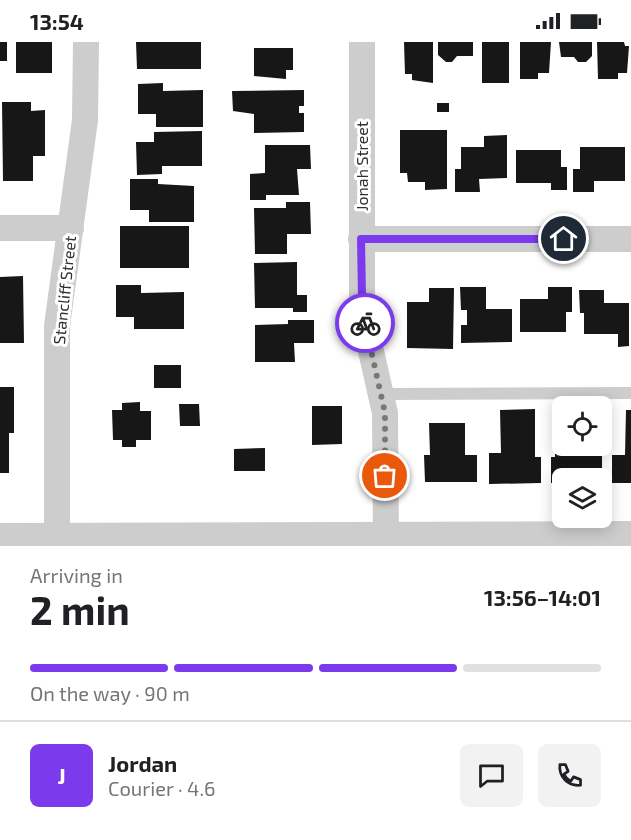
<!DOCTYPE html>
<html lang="en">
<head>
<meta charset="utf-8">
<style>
	body { margin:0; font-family:"Exo 2",sans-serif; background:#f2f2f2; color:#202124; height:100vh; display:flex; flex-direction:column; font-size:22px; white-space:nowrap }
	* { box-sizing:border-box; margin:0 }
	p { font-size:20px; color:#757577 }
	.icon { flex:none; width:33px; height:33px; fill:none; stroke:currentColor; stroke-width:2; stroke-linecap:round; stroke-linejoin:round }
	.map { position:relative; height:504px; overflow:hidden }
	.side { display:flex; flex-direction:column; background:#fff; flex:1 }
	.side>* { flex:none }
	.fabs { position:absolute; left:552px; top:354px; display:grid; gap:12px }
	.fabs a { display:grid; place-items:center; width:60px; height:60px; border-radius:9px; background:#fff; box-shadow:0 3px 15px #0003; font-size:30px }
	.pin { position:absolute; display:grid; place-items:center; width:51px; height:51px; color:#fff; margin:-26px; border:3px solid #fff; border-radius:50%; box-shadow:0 2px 6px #0007 }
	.courier { position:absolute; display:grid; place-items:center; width:60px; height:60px; margin:-30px; border:4px solid #7c3aed; border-radius:50%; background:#fff; color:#222; box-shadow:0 2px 8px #0007 }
	.overview em { font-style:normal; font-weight:700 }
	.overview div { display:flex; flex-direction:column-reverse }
	.overview { display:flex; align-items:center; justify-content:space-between; height:102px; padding:0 30px }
	h1 { font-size:39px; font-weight:700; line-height:45px }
	.bar { display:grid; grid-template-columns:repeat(4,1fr); gap:9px 6px; align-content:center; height:72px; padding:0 30px }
	.bar i { height:8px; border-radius:4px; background:#e0e0e0 }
	.bar .selected { background:#7c3aed }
	.bar p { grid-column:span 4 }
	.line { display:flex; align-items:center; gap:15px; padding:0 30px; border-top:2px solid #e0e0e0 }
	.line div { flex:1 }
	.round { display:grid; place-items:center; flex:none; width:63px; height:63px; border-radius:9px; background:#f2f2f2 }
	.status { display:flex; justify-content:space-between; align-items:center; height:42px; padding:0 30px; background:#fff; direction:ltr }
	.status svg { height:16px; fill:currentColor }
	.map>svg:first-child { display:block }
	.building { fill:#171717 }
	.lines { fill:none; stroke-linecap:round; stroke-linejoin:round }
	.service { stroke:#cdcdcd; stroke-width:12 }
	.minor { stroke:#cdcdcd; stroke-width:26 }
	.tertiary { stroke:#cdcdcd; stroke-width:32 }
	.done { stroke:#787878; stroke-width:6; stroke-dasharray:0 10.8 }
	.route { stroke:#7c3aed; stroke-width:8 }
	.labels { text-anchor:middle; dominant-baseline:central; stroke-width:6; stroke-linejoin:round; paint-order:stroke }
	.street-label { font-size:16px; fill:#303030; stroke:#fff }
</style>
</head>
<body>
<div class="status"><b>13:54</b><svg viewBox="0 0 49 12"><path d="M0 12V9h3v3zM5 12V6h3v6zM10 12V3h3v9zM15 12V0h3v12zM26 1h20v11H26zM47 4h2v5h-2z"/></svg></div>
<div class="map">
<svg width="631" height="504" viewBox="0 0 631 504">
	<rect width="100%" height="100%" fill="#fff"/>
	<path class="building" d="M 0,0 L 7,0 L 7,19 L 0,19 Z
		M 16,0 L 52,0 L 52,31 L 16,31 Z
		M 136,0 L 201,0 L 201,27 L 137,27 Z
		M 404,0 L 433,0 L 433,41 L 412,38 L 412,32 L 405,32 Z
		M 438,0 L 473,0 L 473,14 L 457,14 L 452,20 L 446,20 L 438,13 Z
		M 482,0 L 509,0 L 509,41 L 482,41 Z
		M 520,0 L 551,0 L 549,31 L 538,31 L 538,37 L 520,37 Z
		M 559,0 L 592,0 L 592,14 L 586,20 L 578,20 L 574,15 L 561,15 Z
		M 597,0 L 624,0 L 625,4 L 629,4 L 627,31 L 618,31 L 618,37 L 598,37 Z
		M 254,6 L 293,6 L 293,28 L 286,28 L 286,37 L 254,34 Z
		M 163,41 L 163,49 L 203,48 L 203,85 L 156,85 L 156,72 L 138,72 L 138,42 Z
		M 304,48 L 304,64 L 299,64 L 299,71 L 304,71 L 304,90 L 254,91 L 254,72 L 233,69 L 232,49 Z
		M 2,60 L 31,60 L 31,69 L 45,68 L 45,114 L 33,114 L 33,139 L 3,139 Z
		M 437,61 L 449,61 L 449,70 L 437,70 Z
		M 400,88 L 447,88 L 447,147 L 425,148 L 425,140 L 408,140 L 407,131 L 400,131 Z
		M 202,89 L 202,124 L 162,124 L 162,132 L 137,133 L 136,100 L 154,100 L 154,90 Z
		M 507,93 L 507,136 L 479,137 L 480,150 L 455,150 L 455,127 L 461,127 L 461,105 L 484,105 L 484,94 Z
		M 265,103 L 310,103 L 311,127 L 297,127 L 299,153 L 266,153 L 266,158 L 250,158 L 250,132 L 265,131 Z
		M 580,105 L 625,105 L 625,139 L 594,139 L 594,150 L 573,150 L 573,127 L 580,127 Z
		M 516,108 L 561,108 L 561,125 L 567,125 L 567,148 L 551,148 L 551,141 L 516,141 Z
		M 130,137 L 158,137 L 158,142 L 194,144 L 194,180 L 149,180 L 149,168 L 130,168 Z
		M 286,160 L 310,160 L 311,192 L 287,192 L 287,212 L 255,212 L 254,166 L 286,166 Z
		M 120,184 L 189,184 L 189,226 L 120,226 Z
		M 297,220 L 297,253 L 307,253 L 307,270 L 293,270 L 293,266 L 255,266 L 254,221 Z
		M 23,234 L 24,301 L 0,301 L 0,235 Z
		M 116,243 L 141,243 L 141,251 L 184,250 L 184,287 L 134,287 L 134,275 L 116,275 Z
		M 460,245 L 486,245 L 486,267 L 512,267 L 512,300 L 461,301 L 461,283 L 467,283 L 467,268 L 461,268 Z
		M 548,245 L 572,245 L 572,270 L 566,270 L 566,290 L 520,290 L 520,257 L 548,257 Z
		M 429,246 L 454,246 L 453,307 L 407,306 L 407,260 L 429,260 Z
		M 579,248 L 604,248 L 604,261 L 629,261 L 629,304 L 618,305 L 618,292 L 584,292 L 584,271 L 580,271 Z
		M 288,278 L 314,278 L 314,301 L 294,301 L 295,320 L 255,320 L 255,283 L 288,282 Z
		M 154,323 L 181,323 L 181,346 L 154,346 Z
		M 0,345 L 14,345 L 14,391 L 9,391 L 9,431 L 0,431 Z
		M 140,360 L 140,369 L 151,369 L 151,398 L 136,398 L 136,405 L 122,405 L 122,398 L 113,398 L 112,368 L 122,368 L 122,361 Z
		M 179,362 L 199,362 L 200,384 L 180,384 Z
		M 312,364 L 342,364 L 342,402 L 312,403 Z
		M 535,367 L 535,415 L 541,415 L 541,441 L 489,442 L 489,411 L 501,411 L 500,368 Z
		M 626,368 L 631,368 L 631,441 L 612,441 L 612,413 L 625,413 Z
		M 429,381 L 465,381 L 465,413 L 477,413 L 477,440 L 425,440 L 424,413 L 430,413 Z
		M 555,381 L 562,381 L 562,404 L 591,404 L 591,412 L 602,412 L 602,436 L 562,436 L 562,441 L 551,441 L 551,415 L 555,415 Z
		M 265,406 L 265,429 L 234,429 L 234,407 Z"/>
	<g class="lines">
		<path class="service" d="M 382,352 L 631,351"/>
		<path class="minor" d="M 362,0 L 362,254 L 366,287 L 385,371 L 386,497
			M 0,186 L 71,186
			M 361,197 L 631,197
			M 57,504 L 57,284 L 85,78 L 86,0"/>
		<path class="tertiary" d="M 0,497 L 631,495"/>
	</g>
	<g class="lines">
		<path class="done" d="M 365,281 L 385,371 L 385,434"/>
		<path class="route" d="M 365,281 L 362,254 L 361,197 L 564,197"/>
	</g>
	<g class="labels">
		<g class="street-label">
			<text transform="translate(361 124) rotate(-90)">Jonah Street</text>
			<text transform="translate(64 248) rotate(-84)">Stancliff Street</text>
		</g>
	</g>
</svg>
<div class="fabs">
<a><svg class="icon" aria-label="locate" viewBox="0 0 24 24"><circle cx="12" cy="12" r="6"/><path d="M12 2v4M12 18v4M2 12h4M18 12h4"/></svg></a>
<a><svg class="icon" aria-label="layers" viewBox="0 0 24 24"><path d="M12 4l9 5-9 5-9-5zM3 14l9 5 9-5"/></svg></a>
</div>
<div class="pin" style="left:385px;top:434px;background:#ea580c"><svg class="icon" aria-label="bag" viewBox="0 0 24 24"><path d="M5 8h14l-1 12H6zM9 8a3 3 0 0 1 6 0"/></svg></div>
<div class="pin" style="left:564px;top:197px;background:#1f2937"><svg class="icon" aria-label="home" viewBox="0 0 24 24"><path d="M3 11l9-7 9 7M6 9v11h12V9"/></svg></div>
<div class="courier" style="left:365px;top:281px"><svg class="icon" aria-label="bike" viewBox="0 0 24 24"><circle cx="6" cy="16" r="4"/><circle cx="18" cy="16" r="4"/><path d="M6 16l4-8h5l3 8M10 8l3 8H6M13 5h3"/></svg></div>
</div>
<section class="side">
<div class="overview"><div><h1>2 min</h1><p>Arriving in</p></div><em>13:56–14:01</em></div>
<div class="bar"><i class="selected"></i><i class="selected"></i><i class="selected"></i><i></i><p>On the way · 90 m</p></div>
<div class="line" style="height:108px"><b class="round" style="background:#7c3aed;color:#fff">J</b><div><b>Jordan</b><p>Courier · 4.6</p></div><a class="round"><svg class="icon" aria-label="chat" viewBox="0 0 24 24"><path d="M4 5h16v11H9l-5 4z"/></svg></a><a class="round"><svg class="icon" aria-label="phone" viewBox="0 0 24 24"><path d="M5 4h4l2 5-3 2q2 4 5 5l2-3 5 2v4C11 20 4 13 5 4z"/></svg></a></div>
</section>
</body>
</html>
